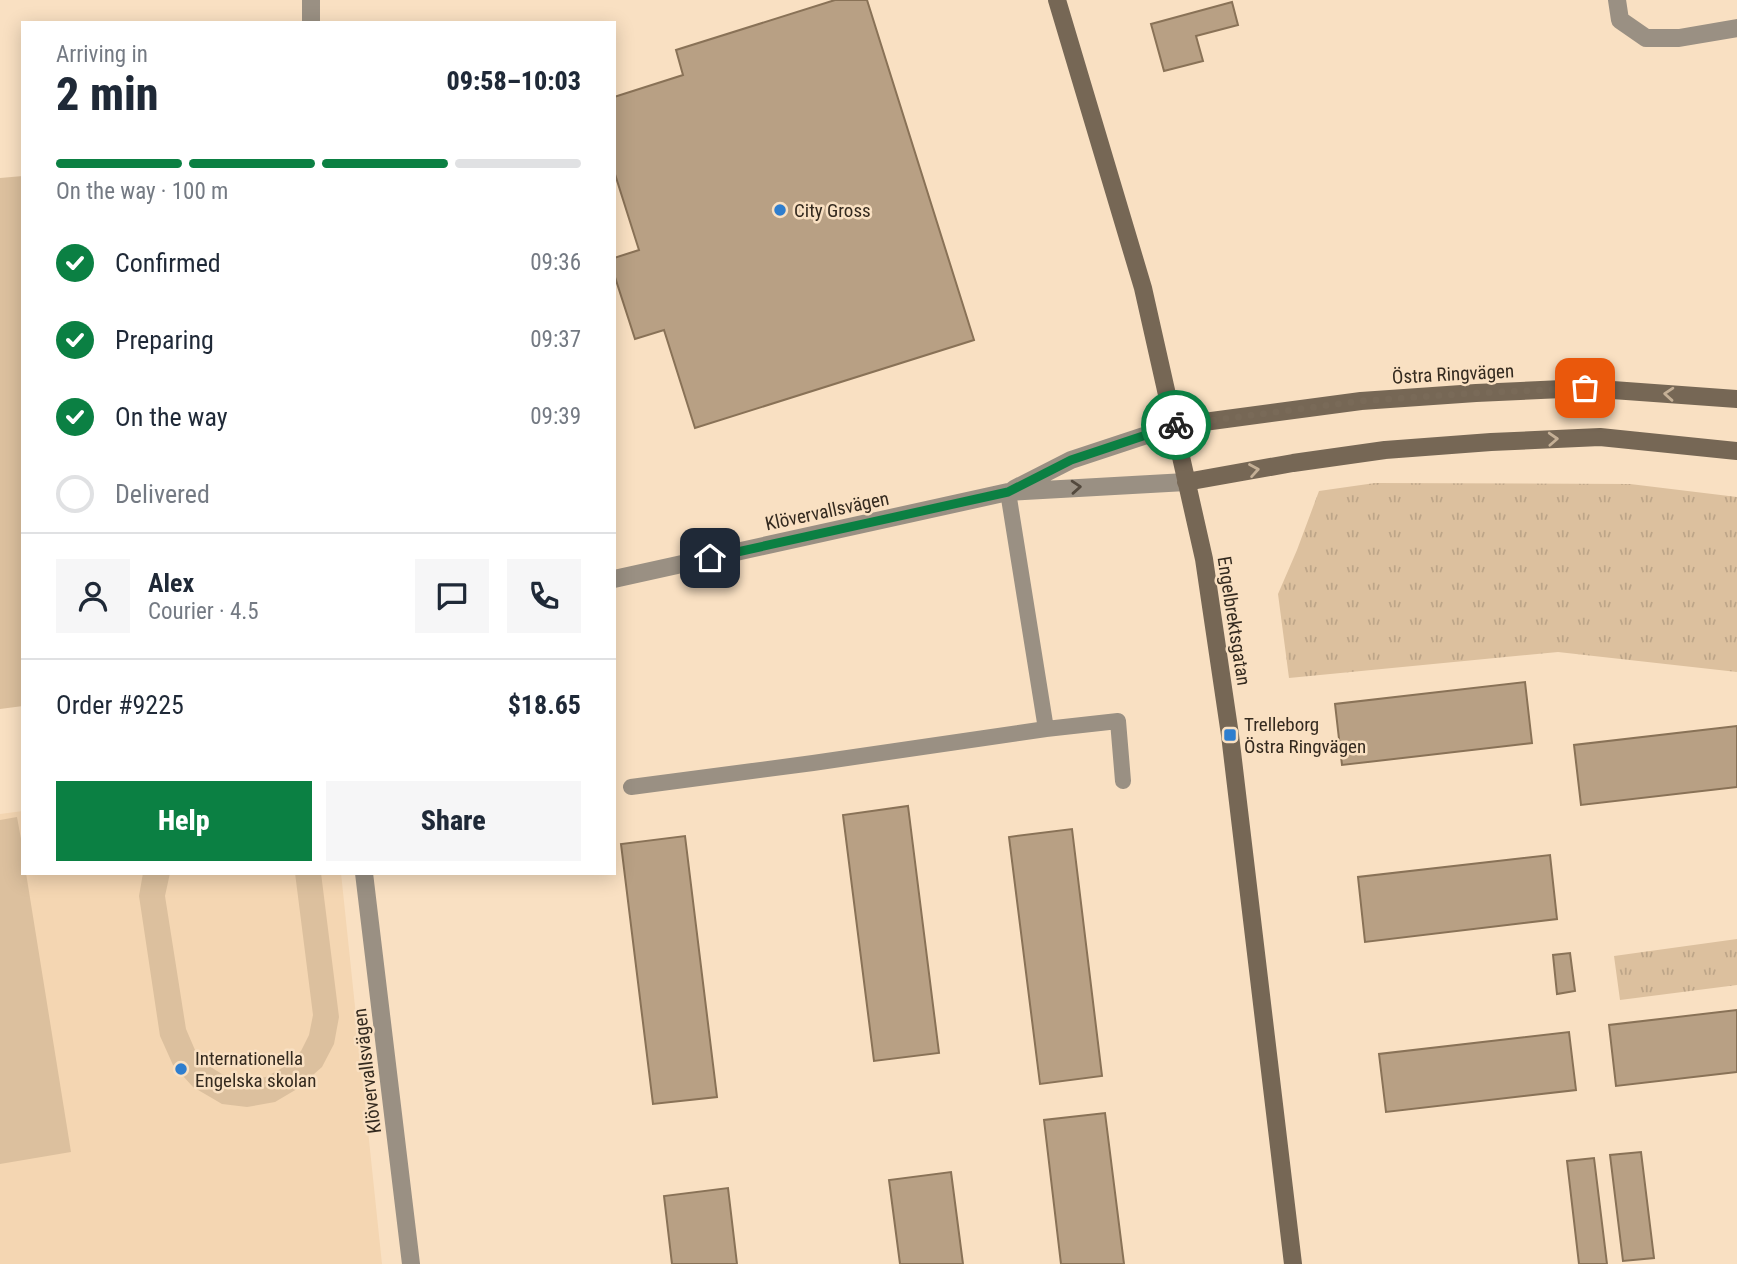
<!DOCTYPE html>
<html lang="en">
<head>
<meta charset="utf-8">
<style>
	body { margin:0; font-family:"Roboto Condensed",sans-serif; background:#f6f6f7; color:#1f2937; height:100vh; display:flex; flex-direction:column; font-size:26px; white-space:nowrap }
	* { box-sizing:border-box; margin:0 }
	p { font-size:23px; color:#747a83 }
	.icon { flex:none; width:38px; height:38px; fill:none; stroke:currentColor; stroke-width:2; stroke-linecap:round; stroke-linejoin:round }
	.map { position:relative; flex:1; overflow:hidden }
	.details { position:absolute; left:21px; top:21px; width:595px; height:854px; display:flex; flex-direction:column; background:#fff; border-radius:0px; box-shadow:0 4px 18px #0003 }
	.details>* { flex:none }
	.pin { position:absolute; display:grid; place-items:center; width:60px; height:60px; color:#fff; margin:-30px; border-radius:14px; box-shadow:0 4px 10px #0006 }
	.courier { position:absolute; display:grid; place-items:center; width:70px; height:70px; margin:-35px; border:5px solid #0b8043; border-radius:50%; background:#fff; color:#222; box-shadow:0 2px 9px #0007 }
	.summary em { font-style:normal; font-weight:800 }
	.summary div { display:flex; flex-direction:column-reverse }
	.summary { display:flex; align-items:center; justify-content:space-between; height:119px; padding:0 35px }
	h1 { font-size:46px; font-weight:800; line-height:52px }
	.bar { display:grid; grid-template-columns:repeat(4,1fr); gap:10px 7px; align-content:center; height:84px; padding:0 35px }
	.bar i { height:9px; border-radius:5px; background:#e0e1e3 }
	.bar .selected { background:#0b8043 }
	.bar p { grid-column:span 4 }
	.line { display:flex; align-items:center; gap:18px; padding:0 35px; border-top:2px solid #e0e1e3 }
	.line div { flex:1 }
	.round { display:grid; place-items:center; flex:none; width:74px; height:74px; border-radius:0px; background:#f6f6f7 }
	ol { padding:0 35px; list-style:none }
	li { display:flex; align-items:center; gap:21px; height:77px }
	li p { margin-inline-start:auto }
	li .icon { padding:7px; border-radius:50%; background:#0b8043; color:#fff; stroke-width:4 }
	li:last-child { color:#747a83 }
	li i { width:38px; height:38px; border:4px solid #e0e1e3; border-radius:50% }
	.action { display:flex; gap:14px; margin-top:auto; padding:14px 35px }
	.action a { flex:1; height:80px; border-radius:0px; background:#0b8043; color:#fff; font-size:28px; font-weight:800; line-height:80px; text-align:center }
	.action a+a { background:#f6f6f7; color:#1f2937 }
	.map>svg:first-child { display:block }
	.built { fill:#f4d6b2 }
	.park { fill:url(#park-tufts) }
	.pitch { fill:#dcc09e }
	.building { fill:#b8a084; stroke:#897257; stroke-width:2 }
	.lines { fill:none; stroke-linecap:round; stroke-linejoin:round }
	.lane { stroke:#9a9083; stroke-width:16 }
	.street { stroke:#9a9083; stroke-width:18 }
	.secondary { stroke:#766755; stroke-width:18 }
	.oneway { stroke:#c5b096 }
	.oneway2 { stroke:#53493d }
	.done { stroke:#796a58; stroke-width:7; stroke-dasharray:0 12.6 }
	.route { stroke:#0b8043; stroke-width:9 }
	.poi-dot { fill:#2f7ece; stroke:#f9e0c2; stroke-width:2.5 }
	.labels { text-anchor:middle; dominant-baseline:central; stroke-width:5; stroke-linejoin:round; paint-order:stroke }
	.poi-label { font-size:19px; fill:#342a1f; stroke:#f9e0c2; text-anchor:start }
	.street-label { font-size:19px; fill:#342a1f; stroke:#f9e0c2 }
</style>
</head>
<body>
<div class="map">
<svg width="1737" height="1264" viewBox="0 0 1737 1264">
	<defs>
		<pattern id="park-tufts" width="24" height="20" patternUnits="userSpaceOnUse" patternTransform="scale(1.75)"><rect width="24" height="20" fill="#dcc09e"/><path d="M3 7l-1-3M5 7V3M7 7l1-3M15 17l-1-3M17 17v-4M19 17l1-3" fill="none" stroke="#bda588"/></pattern>
	</defs>
	<rect width="100%" height="100%" fill="#f9e0c2"/>
	<path class="built" d="M 23,811 L 23,873 L 341,873 L 382,1264 L 0,1264 L 0,814 Z"/>
	<path class="park" d="M 1375,483 L 1630,484 L 1737,497 L 1737,672 L 1558,652 L 1289,678 L 1278,594 L 1297,550 L 1319,491 Z
		M 1737,939 L 1737,985 L 1620,1000 L 1614,956 Z"/>
	<path class="pitch" d="M 23,176 L 23,706 L 0,709 L 0,178 Z
		M 17,817 L 23,850 L 23,873 L 26,873 L 71,1152 L 0,1164 L 0,820 Z
		M 143,873 L 170,873 L 165,896 L 186,1029 L 195,1050 L 209,1066 L 230,1079 L 246,1080 L 266,1077 L 282,1068 L 301,1051 L 309,1035 L 313,1015 L 295,873 L 321,873 L 339,1017 L 334,1044 L 322,1067 L 297,1089 L 275,1102 L 247,1107 L 222,1104 L 193,1087 L 173,1065 L 160,1036 L 139,896 Z"/>
	<path class="building" d="M 835,0 L 867,0 L 974,340 L 695,428 L 664,330 L 635,339 L 614,274 L 614,258 L 639,250 L 614,171 L 614,97 L 683,75 L 676,50 Z
		M 1232,2 L 1238,25 L 1196,36 L 1203,61 L 1164,71 L 1151,24 Z
		M 1525,682 L 1532,743 L 1342,765 L 1335,704 Z
		M 1737,726 L 1737,787 L 1581,805 L 1574,745 Z
		M 908,806 L 939,1053 L 874,1061 L 843,815 Z
		M 1072,829 L 1102,1076 L 1040,1084 L 1009,837 Z
		M 685,836 L 717,1097 L 653,1104 L 621,844 Z
		M 1550,855 L 1557,919 L 1365,942 L 1358,877 Z
		M 1570,953 L 1575,991 L 1557,994 L 1553,955 Z
		M 1737,1010 L 1737,1072 L 1616,1086 L 1609,1025 Z
		M 1569,1032 L 1576,1090 L 1386,1112 L 1379,1054 Z
		M 1105,1113 L 1124,1264 L 1061,1264 L 1044,1120 Z
		M 1641,1152 L 1654,1258 L 1623,1261 L 1610,1155 Z
		M 1594,1158 L 1607,1264 L 1579,1264 L 1567,1161 Z
		M 951,1172 L 963,1264 L 900,1264 L 889,1180 Z
		M 728,1188 L 737,1264 L 672,1264 L 664,1196 Z"/>
	<g class="lines">
		<path class="lane" d="M 1046,729 L 1118,721 L 1123,781
			M 631,787 L 813,763 L 1046,729 L 1008,492"/>
		<path class="street" d="M 1617,0 L 1620,20 L 1646,38 L 1679,38 L 1737,28
			M 311,23 L 311,0
			M 1014,489 L 1071,460 L 1174,426
			M 614,579 L 1008,492 L 1186,482
			M 364,873 L 411,1264"/>
		<path class="secondary" d="M 1057,0 L 1143,288 L 1204,559 L 1230,735 L 1293,1264
			M 1174,426 L 1361,401 L 1476,393 L 1585,388 L 1737,399
			M 1186,482 L 1293,463 L 1385,450 L 1491,442 L 1600,437 L 1737,451"/>
	</g>
	<defs><path id="oneway-chevron" d="M-2-3.5L2.5 0L-2 3.5" fill="none" stroke-width="1.6" stroke-linecap="round" stroke-linejoin="round" transform="scale(1.75)"/></defs>
	<g class="oneway">
		<use href="#oneway-chevron" transform="translate(1669 394) rotate(-176)"/>
		<use href="#oneway-chevron" transform="translate(1553 439) rotate(-3)"/>
		<use href="#oneway-chevron" transform="translate(1254 470) rotate(-10)"/>
	</g>
	<use class="oneway2" href="#oneway-chevron" transform="translate(1076 487) rotate(-4)"/>
	<g class="lines">
		<path class="done" d="M 1176,425 L 1361,401 L 1476,393 L 1585,388"/>
		<path class="route" d="M 710,558 L 1008,492 L 1071,460 L 1176,425"/>
	</g>
	<g class="poi-dot">
		<circle cx="780" cy="210" r="7"/>
		<rect x="1223" y="728" width="14" height="14" rx="3.5"/>
		<circle cx="181" cy="1069" r="7"/>
	</g>
	<g class="labels">
		<g class="poi-label">
			<text x="794" y="210">City Gross</text>
			<text x="1244" y="724">Trelleborg<tspan x="1244" dy="22">Östra Ringvägen</tspan></text>
			<text x="195" y="1058">Internationella<tspan x="195" dy="22">Engelska skolan</tspan></text>
		</g>
		<g class="street-label">
			<text transform="translate(1453 374) rotate(-3)">Östra Ringvägen</text>
			<text transform="translate(827 511) rotate(-12)">Klövervallsvägen</text>
			<text transform="translate(1234 621) rotate(81)">Engelbrektsgatan</text>
			<text transform="translate(367 1071) rotate(-97)">Klövervallsvägen</text>
		</g>
	</g>
</svg>
<div class="pin" style="left:1585px;top:388px;background:#ea580c"><svg class="icon" aria-label="bag" viewBox="0 0 24 24"><path d="M5 8h14l-1 12H6zM9 8a3 3 0 0 1 6 0"/></svg></div>
<div class="pin" style="left:710px;top:558px;background:#1f2937"><svg class="icon" aria-label="home" viewBox="0 0 24 24"><path d="M3 11l9-7 9 7M6 9v11h12V9"/></svg></div>
<div class="courier" style="left:1176px;top:425px"><svg class="icon" aria-label="bike" viewBox="0 0 24 24"><circle cx="6" cy="16" r="4"/><circle cx="18" cy="16" r="4"/><path d="M6 16l4-8h5l3 8M10 8l3 8H6M13 5h3"/></svg></div>
<section class="details">
<div class="summary"><div><h1>2 min</h1><p>Arriving in</p></div><em>09:58–10:03</em></div>
<div class="bar"><i class="selected"></i><i class="selected"></i><i class="selected"></i><i></i><p>On the way · 100 m</p></div>
<ol>
<li><svg class="icon" aria-label="check" viewBox="0 0 24 24"><path d="M5 12l5 5 9-10"/></svg>Confirmed<p>09:36</p></li>
<li><svg class="icon" aria-label="check" viewBox="0 0 24 24"><path d="M5 12l5 5 9-10"/></svg>Preparing<p>09:37</p></li>
<li><svg class="icon" aria-label="check" viewBox="0 0 24 24"><path d="M5 12l5 5 9-10"/></svg>On the way<p>09:39</p></li>
<li><i></i>Delivered</li>
</ol>
<div class="line" style="height:126px"><a class="round"><svg class="icon" aria-label="person" viewBox="0 0 24 24"><circle cx="12" cy="8" r="4"/><path d="M4 21q1-7 8-7t8 7"/></svg></a><div><b>Alex</b><p>Courier · 4.5</p></div><a class="round"><svg class="icon" aria-label="chat" viewBox="0 0 24 24"><path d="M4 5h16v11H9l-5 4z"/></svg></a><a class="round"><svg class="icon" aria-label="phone" viewBox="0 0 24 24"><path d="M5 4h4l2 5-3 2q2 4 5 5l2-3 5 2v4C11 20 4 13 5 4z"/></svg></a></div>
<div class="line" style="height:91px"><div>Order #9225</div><b>$18.65</b></div>
<div class="action"><a>Help</a><a>Share</a></div>
</section>
</div>
</body>
</html>
